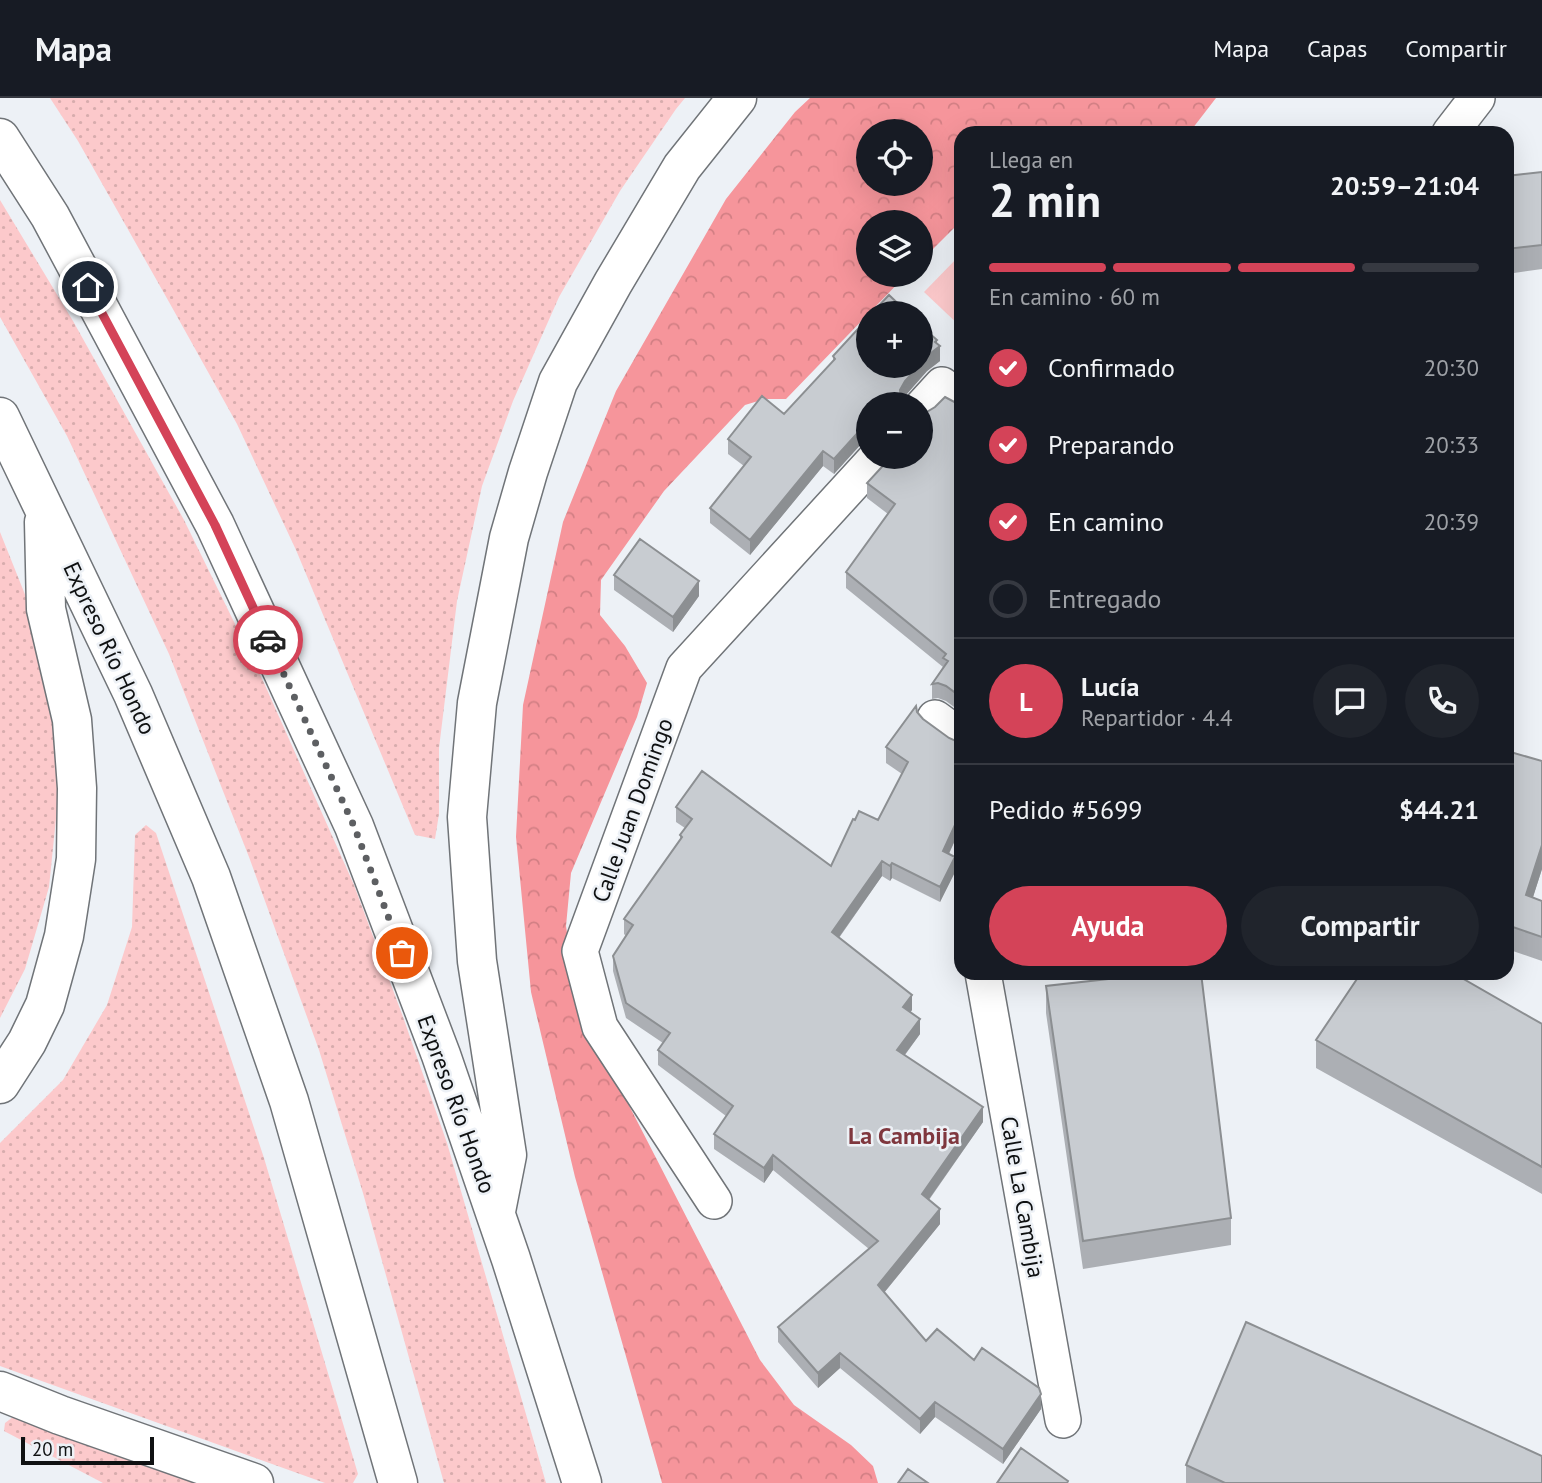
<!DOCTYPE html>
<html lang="es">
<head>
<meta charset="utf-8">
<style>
	body { margin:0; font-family:"PT Sans",sans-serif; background:#20242c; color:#f1f3f6; height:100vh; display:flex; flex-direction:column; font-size:26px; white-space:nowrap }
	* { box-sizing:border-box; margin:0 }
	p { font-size:23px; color:#9ea1a6 }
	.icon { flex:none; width:38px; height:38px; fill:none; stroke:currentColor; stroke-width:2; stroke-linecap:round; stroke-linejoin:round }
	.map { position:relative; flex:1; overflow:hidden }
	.details { position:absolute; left:954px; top:28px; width:560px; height:854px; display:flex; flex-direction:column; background:#171b24; border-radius:21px; box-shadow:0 7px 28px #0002 }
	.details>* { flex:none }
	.tools { position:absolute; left:856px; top:21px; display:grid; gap:14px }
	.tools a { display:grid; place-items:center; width:77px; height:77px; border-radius:50%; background:#171b24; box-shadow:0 7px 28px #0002; font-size:35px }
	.scale { position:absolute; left:21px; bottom:18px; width:133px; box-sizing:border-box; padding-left:7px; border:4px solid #0f1112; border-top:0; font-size:19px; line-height:24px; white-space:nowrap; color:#0f1112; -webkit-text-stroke:5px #edf1f6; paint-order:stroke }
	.pin { position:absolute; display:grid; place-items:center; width:60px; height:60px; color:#fff; margin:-30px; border:4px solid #fff; border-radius:50%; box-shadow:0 2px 7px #0007 }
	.courier { position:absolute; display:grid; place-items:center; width:70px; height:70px; margin:-35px; border:5px solid #d44358; border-radius:50%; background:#fff; color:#222; box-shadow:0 2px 9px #0007 }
	.headline em { font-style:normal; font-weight:700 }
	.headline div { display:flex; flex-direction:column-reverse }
	.headline { display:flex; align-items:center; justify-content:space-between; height:119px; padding:0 35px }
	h1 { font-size:46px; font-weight:700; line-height:52px }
	.bar { display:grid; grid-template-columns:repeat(4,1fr); gap:10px 7px; align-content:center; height:84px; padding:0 35px }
	.bar i { height:9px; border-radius:5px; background:#363941 }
	.bar .current { background:#d44358 }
	.bar p { grid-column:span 4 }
	.line { display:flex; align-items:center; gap:18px; padding:0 35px; border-top:2px solid #363941 }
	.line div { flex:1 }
	.round { display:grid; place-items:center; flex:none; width:74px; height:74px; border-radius:37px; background:#20242c }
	ol { padding:0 35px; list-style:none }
	li { display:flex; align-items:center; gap:21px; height:77px }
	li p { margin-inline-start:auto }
	li .icon { padding:7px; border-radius:50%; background:#d44358; color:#fff; stroke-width:4 }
	li:last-child { color:#9ea1a6 }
	li i { width:38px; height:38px; border:4px solid #363941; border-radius:50% }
	.cta { display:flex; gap:14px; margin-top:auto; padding:14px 35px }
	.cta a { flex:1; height:80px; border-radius:42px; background:#d44358; color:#fff; font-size:28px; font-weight:700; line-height:80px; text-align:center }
	.cta a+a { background:#20242c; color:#f1f3f6 }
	header { display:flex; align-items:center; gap:42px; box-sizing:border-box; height:98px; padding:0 35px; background:#171b24; border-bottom:2px solid #363941 }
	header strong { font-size:33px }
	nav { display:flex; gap:38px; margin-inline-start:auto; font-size:24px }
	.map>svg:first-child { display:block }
	.grass { fill:url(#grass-dots) }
	.forest { fill:url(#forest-crowns); fill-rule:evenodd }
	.pitch { fill:#fcc9cb }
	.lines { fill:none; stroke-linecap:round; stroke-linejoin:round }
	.street-casing { stroke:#707478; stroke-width:38 }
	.highway-casing { stroke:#707478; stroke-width:41 }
	.street { stroke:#fff; stroke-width:35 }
	.highway { stroke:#fff; stroke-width:38 }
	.wall { fill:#acafb4 }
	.shaded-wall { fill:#8c8f92 }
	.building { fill:#c8ccd1; stroke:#8c8f92; stroke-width:2 }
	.done { stroke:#5d5f62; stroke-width:7; stroke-dasharray:0 12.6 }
	.route { stroke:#d44358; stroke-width:9 }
	.labels { text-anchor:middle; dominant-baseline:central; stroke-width:5; stroke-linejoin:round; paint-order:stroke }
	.street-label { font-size:23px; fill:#0f1112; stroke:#edf1f6 }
	.neighbourhood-label { font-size:24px; font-weight:bold; fill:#7f373e; stroke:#edf1f6 }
</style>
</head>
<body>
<header>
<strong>Mapa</strong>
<nav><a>Mapa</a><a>Capas</a><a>Compartir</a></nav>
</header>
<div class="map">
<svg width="1542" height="1385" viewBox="0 0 1542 1385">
	<defs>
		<pattern id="grass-dots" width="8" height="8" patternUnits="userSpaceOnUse" patternTransform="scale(1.75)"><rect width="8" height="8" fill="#fcc9cb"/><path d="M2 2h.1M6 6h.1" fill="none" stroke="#d7acad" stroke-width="1.8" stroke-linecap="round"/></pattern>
		<pattern id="forest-crowns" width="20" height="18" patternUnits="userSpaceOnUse" patternTransform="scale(1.75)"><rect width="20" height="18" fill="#f6959b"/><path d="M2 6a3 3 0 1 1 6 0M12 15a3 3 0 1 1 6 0" fill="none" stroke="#d27f84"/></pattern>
	</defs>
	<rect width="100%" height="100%" fill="#edf1f6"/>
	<path class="grass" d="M 50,0 L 685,0 L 676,11 L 620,93 L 559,199 L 513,303 L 482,388 L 457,503 L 439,650 L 439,716 L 435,741 L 415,737 L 296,452 L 237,326 L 169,204 L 78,43 Z
		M 0,102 L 73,223 L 184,422 L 264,585 L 354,787 L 403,919 L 447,1045 L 546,1385 L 444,1385 L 363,1095 L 319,952 L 249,759 L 169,556 L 67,338 L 0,219 Z
		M 0,434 L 40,534 L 54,620 L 58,701 L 49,789 L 25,871 L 0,920 Z
		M 146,727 L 156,735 L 264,1060 L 358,1376 L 353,1385 L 325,1385 L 0,1268 L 0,1045 L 63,982 L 107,907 L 132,829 L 135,737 Z
		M 13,1319 L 200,1385 L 103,1385 L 4,1333 L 5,1325 Z"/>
	<path class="forest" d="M 810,0 L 1216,0 L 1189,35 L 961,35 L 961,123 L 921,163 L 920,124 L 868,124 L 868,177 L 906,177 L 786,301 L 765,301 L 745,307 L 664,393 L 601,482 L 600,517 L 625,548 L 647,585 L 637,619 L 571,775 L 566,828 L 572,868 L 584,920 L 760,1262 L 794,1307 L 851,1347 L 873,1368 L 878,1385 L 662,1385 L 575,1079 L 531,894 L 516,739 L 523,607 L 563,424 L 616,293 L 726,101 L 795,14 ZM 868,33 L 920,33 L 920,86 L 868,86 Z"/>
	<path class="pitch" d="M 961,156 L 961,229 L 924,194 Z"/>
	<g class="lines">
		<g class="street-casing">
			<path id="street" d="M 1450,35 L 1477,0
				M 920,311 L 942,287 L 961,301
				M 935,620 L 961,639
				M 983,875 L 1063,1322
				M 714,1103 L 600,929 L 580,853 L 684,570 L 877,359"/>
		</g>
		<g class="highway-casing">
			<path id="highway" d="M 0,40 L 50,118 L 215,427 L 354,728 L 441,957 L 511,1161 L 582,1385
				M 0,319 L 133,596 L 211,779 L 289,1003 L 398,1385
				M 0,986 L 27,944 L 45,907 L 64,838 L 76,761 L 77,690 L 72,622 L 46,511 L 44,424
				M 496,1113 L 507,1057 L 477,863 L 467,719 L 477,605 L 509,440 L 528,374 L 558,284 L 613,185 L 682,69 L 737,0
				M 0,1293 L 60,1317 L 254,1385"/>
		</g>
		<use href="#street" class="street"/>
		<use href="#highway" class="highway"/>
	</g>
	<path class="wall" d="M 1542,74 L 1542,171 L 1507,176 L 1507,78 Z
		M 937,245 L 940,263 L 927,273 L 905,298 L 902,304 L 868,306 L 862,345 L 834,376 L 823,368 L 750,457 L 710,425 L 710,410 L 744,368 L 728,356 L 728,341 L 784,316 L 833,263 L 833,258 Z
		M 958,306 L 961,306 L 961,614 L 946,603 L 938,600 L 932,601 L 932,586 L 943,569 L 846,490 L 846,474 L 888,416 L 867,400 L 867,385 L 891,359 L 925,315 Z
		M 614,477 L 699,498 L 673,534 L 614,492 Z
		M 917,614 L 923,621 L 949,640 L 958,644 L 961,643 L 961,729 L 949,756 L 955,774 L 940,804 L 892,780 L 890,783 L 882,778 L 839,840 L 912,912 L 910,914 L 920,936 L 905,957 L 983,1024 L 929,1102 L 940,1126 L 884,1195 L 926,1243 L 974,1262 L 1041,1311 L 1003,1366 L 935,1319 L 920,1336 L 840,1270 L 818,1290 L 778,1244 L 778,1229 L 869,1151 L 773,1072 L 764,1085 L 714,1051 L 714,1036 L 726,1018 L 658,967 L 658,952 L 663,945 L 626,920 L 613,873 L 613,858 L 626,838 L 624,836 L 624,821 L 680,742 L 680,737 L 685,730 L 676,724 L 676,709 L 831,768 L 855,722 L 878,722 L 902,676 L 886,665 L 886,649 Z
		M 1507,653 L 1542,771 L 1533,799 L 1542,803 L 1542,863 L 1507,851 Z
		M 1046,888 L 1231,1120 L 1231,1147 L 1083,1171 L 1046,915 Z
		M 1542,926 L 1542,1096 L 1316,970 L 1316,942 Z
		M 1186,1367 L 1542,1385 L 1186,1385 Z"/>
	<path class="shaded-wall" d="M 937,242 L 937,251 L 940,248 L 940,263 L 927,273 L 905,298 L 901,306 L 900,292 L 905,283 L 919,268 L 920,268 L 920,266 Z
		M 868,326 L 868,342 L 862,345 L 834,376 L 834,361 L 862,330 Z
		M 823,353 L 823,368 L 750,457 L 750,442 Z
		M 699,483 L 699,498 L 673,534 L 673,519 Z
		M 961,714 L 961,729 L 943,768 L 943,753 Z
		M 1542,747 L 1542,771 L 1526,821 L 1526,797 Z
		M 955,759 L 955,774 L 940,804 L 940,789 Z
		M 882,763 L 882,778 L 832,849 L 832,834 Z
		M 892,765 L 892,780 L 890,783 L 890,768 Z
		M 912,897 L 912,912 L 903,924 L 903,909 Z
		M 920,921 L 920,936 L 897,967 L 897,952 Z
		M 983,1009 L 983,1024 L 922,1111 L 922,1096 Z
		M 773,1057 L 773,1072 L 764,1085 L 764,1070 Z
		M 940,1111 L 940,1126 L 878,1202 L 878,1187 Z
		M 840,1255 L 840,1270 L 818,1290 L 818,1275 Z
		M 1041,1296 L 1041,1311 L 1003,1366 L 1003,1351 Z
		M 935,1304 L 935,1319 L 920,1336 L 920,1321 Z"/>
	<path class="building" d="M 1542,74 L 1542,147 L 1507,151 L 1507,78 Z
		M 889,197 L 908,215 L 872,215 Z
		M 868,220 L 868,268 L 919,268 L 905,283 L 900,292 L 901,303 L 903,306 L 868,306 L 868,326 L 862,330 L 834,361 L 823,353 L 750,442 L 710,410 L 751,359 L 728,341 L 762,298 L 784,316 L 835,261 L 833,258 Z
		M 920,227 L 937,242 L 935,244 L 940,248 L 927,258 L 920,266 Z
		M 945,299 L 958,306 L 961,306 L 961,599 L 946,588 L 938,585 L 932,586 L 948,563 L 943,560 L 946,556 L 846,474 L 895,406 L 867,385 L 891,359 L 920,359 L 920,315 L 925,315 L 935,309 Z
		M 640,441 L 699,483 L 673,519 L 614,477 Z
		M 916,608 L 917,614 L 923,621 L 949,640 L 958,644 L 961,643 L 961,714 L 943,753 L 955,759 L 940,789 L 892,765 L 890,768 L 882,763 L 832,834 L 912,897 L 903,909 L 920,921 L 897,952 L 983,1009 L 922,1096 L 940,1111 L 878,1187 L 926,1243 L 937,1231 L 974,1262 L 982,1250 L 1039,1290 L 1041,1296 L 1003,1351 L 935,1304 L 920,1321 L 840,1255 L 818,1275 L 778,1229 L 878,1143 L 773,1057 L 764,1070 L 714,1036 L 733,1008 L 658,952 L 670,935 L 626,905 L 613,858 L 633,827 L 624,821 L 682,739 L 680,737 L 692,721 L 676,709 L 702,673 L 831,768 L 853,721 L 855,722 L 859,713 L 878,722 L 908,664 L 886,649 Z
		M 1507,653 L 1542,663 L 1542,747 L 1526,797 L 1542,803 L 1542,839 L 1507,827 Z
		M 1162,875 L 1201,875 L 1231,1120 L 1083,1143 L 1046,888 Z
		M 1361,875 L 1453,875 L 1542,926 L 1542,1069 L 1316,942 Z
		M 1246,1224 L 1542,1358 L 1542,1385 L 1225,1385 L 1186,1367 Z
		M 1021,1350 L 1068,1383 L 1067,1385 L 997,1385 Z
		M 908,1371 L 928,1385 L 898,1385 Z"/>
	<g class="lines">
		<path class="done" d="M 268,542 L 354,728 L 402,855"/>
		<path class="route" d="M 88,189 L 215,427 L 268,542"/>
	</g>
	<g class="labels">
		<g class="street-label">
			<text transform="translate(110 550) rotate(65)">Expreso Río Hondo</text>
			<text transform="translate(632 712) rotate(-70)">Calle Juan Domingo</text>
			<text transform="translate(457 1006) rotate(70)">Expreso Río Hondo</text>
			<text transform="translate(1023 1099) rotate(80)">Calle La Cambija</text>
		</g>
		<g class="neighbourhood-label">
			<text x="904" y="1037">La Cambija</text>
		</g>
	</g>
</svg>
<div class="tools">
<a><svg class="icon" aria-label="locate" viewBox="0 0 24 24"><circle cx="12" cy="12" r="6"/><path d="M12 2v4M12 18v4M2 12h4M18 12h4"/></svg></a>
<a><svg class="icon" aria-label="layers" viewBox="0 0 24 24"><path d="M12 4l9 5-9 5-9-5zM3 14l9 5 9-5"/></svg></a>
<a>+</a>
<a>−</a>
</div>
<div class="scale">20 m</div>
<div class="pin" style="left:402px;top:855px;background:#ea580c"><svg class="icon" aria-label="bag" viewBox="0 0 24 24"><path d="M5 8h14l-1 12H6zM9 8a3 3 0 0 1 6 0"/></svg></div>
<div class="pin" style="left:88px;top:189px;background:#1f2937"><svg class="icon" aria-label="home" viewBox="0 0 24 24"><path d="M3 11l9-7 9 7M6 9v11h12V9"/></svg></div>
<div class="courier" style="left:268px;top:542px"><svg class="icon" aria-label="car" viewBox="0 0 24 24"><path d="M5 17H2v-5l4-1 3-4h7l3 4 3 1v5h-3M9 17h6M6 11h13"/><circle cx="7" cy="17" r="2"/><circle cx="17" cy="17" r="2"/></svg></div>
<section class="details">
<div class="headline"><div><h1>2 min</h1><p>Llega en</p></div><em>20:59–21:04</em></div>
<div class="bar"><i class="current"></i><i class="current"></i><i class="current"></i><i></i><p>En camino · 60 m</p></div>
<ol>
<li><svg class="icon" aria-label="check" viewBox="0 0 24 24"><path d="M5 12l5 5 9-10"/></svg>Confirmado<p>20:30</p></li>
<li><svg class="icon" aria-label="check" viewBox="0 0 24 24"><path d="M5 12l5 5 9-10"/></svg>Preparando<p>20:33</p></li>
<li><svg class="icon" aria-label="check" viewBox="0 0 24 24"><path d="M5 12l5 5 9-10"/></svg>En camino<p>20:39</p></li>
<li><i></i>Entregado</li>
</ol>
<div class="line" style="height:126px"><b class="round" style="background:#d44358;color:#fff">L</b><div><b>Lucía</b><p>Repartidor · 4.4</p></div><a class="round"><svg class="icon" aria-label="chat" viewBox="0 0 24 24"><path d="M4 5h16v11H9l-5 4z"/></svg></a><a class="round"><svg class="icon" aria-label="phone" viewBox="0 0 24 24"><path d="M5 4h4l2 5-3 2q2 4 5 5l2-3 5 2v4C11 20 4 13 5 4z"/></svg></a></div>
<div class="line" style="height:91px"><div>Pedido #5699</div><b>$44.21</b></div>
<div class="cta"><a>Ayuda</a><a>Compartir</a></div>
</section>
</div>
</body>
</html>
